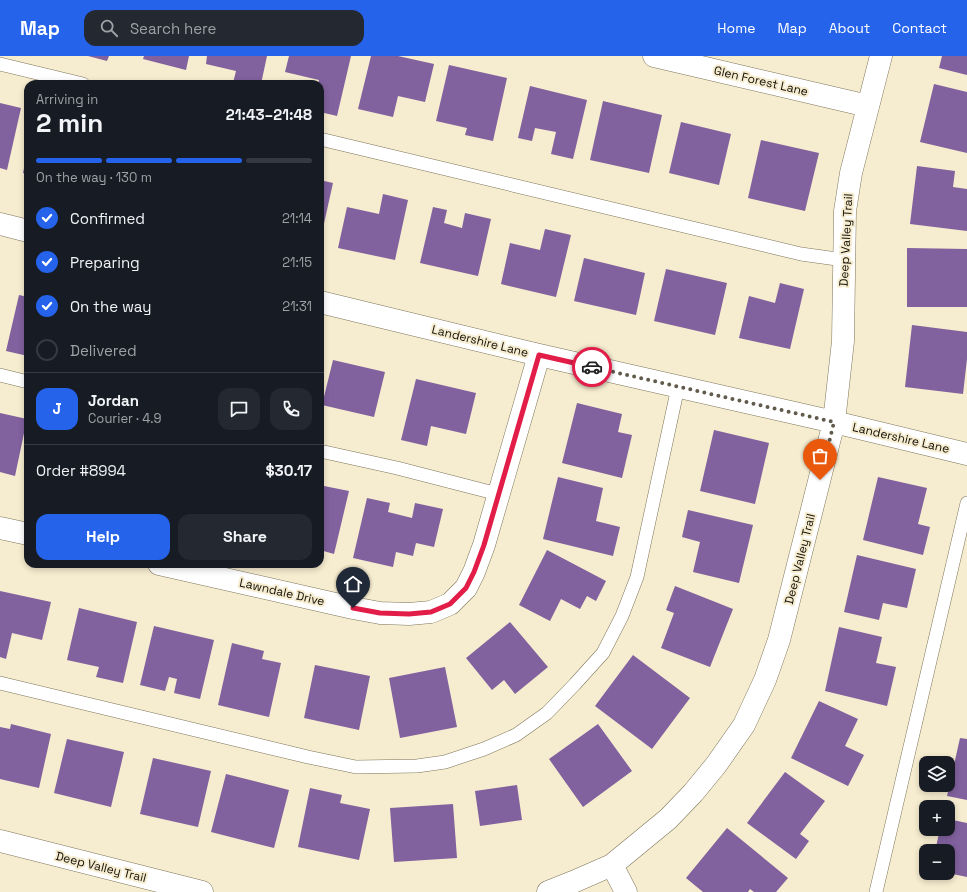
<!DOCTYPE html>
<html lang="en">
<head>
<meta charset="utf-8">
<style>
	body { margin:0; font-family:"Space Grotesk",sans-serif; background:#242831; color:#f1f3f6; height:100vh; display:flex; flex-direction:column; font-size:15px; white-space:nowrap }
	* { box-sizing:border-box; margin:0 }
	p { font-size:13px; color:#9ea1a6 }
	.icon { flex:none; width:22px; height:22px; fill:none; stroke:currentColor; stroke-width:2; stroke-linecap:round; stroke-linejoin:round }
	.map { position:relative; flex:1; overflow:hidden }
	.panel { position:absolute; left:24px; top:24px; width:300px; height:488px; display:flex; flex-direction:column; background:#171b24; border-radius:12px; box-shadow:0 2px 6px #0003 }
	.panel>* { flex:none }
	.buttons { position:absolute; left:919px; top:700px; display:grid; gap:8px }
	.buttons a { display:grid; place-items:center; width:36px; height:36px; border-radius:8px; background:#171b24; box-shadow:0 2px 6px #0003; font-size:20px }
	.pin { position:absolute; display:grid; place-items:center; width:34px; height:34px; color:#fff; margin:-41px -17px; border-radius:50% 50% 50% 0; rotate:-45deg; box-shadow:0 0 4px #0007 }
	.pin .icon { rotate:45deg }
	.courier { position:absolute; display:grid; place-items:center; width:40px; height:40px; margin:-20px; border:3px solid #e11d48; border-radius:50%; background:#fff; color:#222; box-shadow:0 1px 5px #0007 }
	.summary em { font-style:normal; font-weight:700 }
	.summary div { display:flex; flex-direction:column-reverse }
	.summary { display:flex; align-items:center; justify-content:space-between; height:68px; padding:0 12px }
	h1 { font-size:26px; font-weight:700; line-height:30px }
	.bar { display:grid; grid-template-columns:repeat(4,1fr); gap:6px 4px; align-content:center; height:48px; padding:0 12px }
	.bar i { height:5px; border-radius:3px; background:#363941 }
	.bar .on { background:#2563eb }
	.bar p { grid-column:span 4 }
	.line { display:flex; align-items:center; gap:10px; padding:0 12px; border-top:1px solid #363941 }
	.line div { flex:1 }
	.round { display:grid; place-items:center; flex:none; width:42px; height:42px; border-radius:12px; background:#242831 }
	ol { padding:0 12px; list-style:none }
	li { display:flex; align-items:center; gap:12px; height:44px }
	li p { margin-inline-start:auto }
	li .icon { padding:4px; border-radius:50%; background:#2563eb; color:#fff; stroke-width:4 }
	li:last-child { color:#9ea1a6 }
	li i { width:22px; height:22px; border:2px solid #363941; border-radius:50% }
	.button { display:flex; gap:8px; margin-top:auto; padding:8px 12px }
	.button a { flex:1; height:46px; border-radius:12px; background:#2563eb; color:#fff; font-size:16px; font-weight:700; line-height:46px; text-align:center }
	.button a+a { background:#242831; color:#f1f3f6 }
	header { display:flex; align-items:center; gap:24px; box-sizing:border-box; height:56px; padding:0 20px; background:#2563eb; color:#fff }
	header strong { font-size:19px }
	nav { display:flex; gap:22px; margin-inline-start:auto; font-size:14px }
	.search { width:280px; height:36px; background:#242831; display:flex; align-items:center; gap:10px; box-sizing:border-box; padding:0 14px; border-radius:12px; color:#9ea1a6; font-size:15px }
	.map>svg:first-child { display:block }
	.building { fill:#81619e }
	.lines { fill:none; stroke-linecap:round; stroke-linejoin:round }
	.lane-casing { stroke:#7e755b; stroke-width:14 }
	.street-casing { stroke:#7e755b; stroke-width:23 }
	.lane { stroke:#fff; stroke-width:13 }
	.street { stroke:#fff; stroke-width:22 }
	.done { stroke:#615b4c; stroke-width:4; stroke-dasharray:0 7.2 }
	.route { stroke:#e11d48; stroke-width:5 }
	.labels { text-anchor:middle; dominant-baseline:central; stroke-width:4; stroke-linejoin:round; paint-order:stroke }
	.street-label { font-size:12px; fill:#110d05; stroke:#f6eccf }
</style>
</head>
<body>
<header>
<strong>Map</strong>
<div class="search"><svg class="icon" aria-label="search" viewBox="0 0 24 24"><circle cx="10" cy="10" r="6"/><path d="M15 15l6 6"/></svg>Search here</div>
<nav><a>Home</a><a>Map</a><a>About</a><a>Contact</a></nav>
</header>
<div class="map">
<svg width="967" height="836" viewBox="0 0 967 836">
	<rect width="100%" height="100%" fill="#f6eccf"/>
	<path class="building" d="M 88,0 L 109,0 L 107,5 Z
		M 144,0 L 189,0 L 186,14 L 143,3 Z
		M 207,0 L 267,0 L 261,28 L 233,27 L 236,15 L 206,8 Z
		M 289,0 L 351,0 L 337,60 L 320,56 L 320,28 L 318,28 L 319,24 L 285,16 Z
		M 371,0 L 398,0 L 434,8 L 425,46 L 398,40 L 393,61 L 358,53 Z
		M 942,0 L 967,0 L 967,19 L 939,12 Z
		M 449,9 L 507,22 L 493,85 L 465,79 L 467,72 L 436,65 Z
		M 934,28 L 967,36 L 967,97 L 920,86 Z
		M 530,30 L 587,44 L 573,103 L 551,98 L 556,76 L 535,72 L 532,85 L 518,82 Z
		M 603,45 L 662,59 L 649,117 L 590,104 Z
		M 0,47 L 21,52 L 7,114 L 0,112 Z
		M 681,66 L 731,78 L 719,129 L 669,117 Z
		M 761,84 L 819,97 L 805,155 L 748,142 Z
		M 27,98 L 28,98 L 28,119 L 23,117 Z
		M 917,110 L 955,115 L 953,131 L 967,133 L 967,175 L 910,168 Z
		M 320,124 L 333,127 L 321,181 L 320,181 Z
		M 383,138 L 408,144 L 395,204 L 338,192 L 347,151 L 379,158 Z
		M 433,151 L 447,154 L 444,167 L 462,172 L 465,157 L 491,163 L 478,220 L 420,207 Z
		M 545,173 L 571,179 L 556,241 L 501,228 L 510,187 L 540,194 Z
		M 907,192 L 967,193 L 967,251 L 907,251 Z
		M 584,202 L 645,217 L 636,259 L 574,245 Z
		M 666,213 L 727,227 L 715,279 L 654,265 Z
		M 780,227 L 804,233 L 790,293 L 739,282 L 749,240 L 775,247 Z
		M 19,239 L 28,241 L 28,300 L 6,295 Z
		M 912,269 L 967,276 L 967,303 L 963,338 L 905,331 Z
		M 333,304 L 385,316 L 374,361 L 322,349 Z
		M 416,323 L 476,337 L 466,378 L 431,370 L 427,390 L 401,384 Z
		M 577,347 L 622,358 L 618,376 L 632,379 L 622,422 L 562,407 Z
		M 0,357 L 27,363 L 15,420 L 0,416 Z
		M 714,374 L 769,387 L 755,448 L 700,435 Z
		M 558,421 L 603,432 L 596,465 L 620,471 L 613,500 L 543,483 Z
		M 878,421 L 927,432 L 918,468 L 930,471 L 923,499 L 863,484 Z
		M 324,430 L 349,435 L 334,498 L 320,494 L 320,445 Z
		M 367,442 L 390,447 L 388,456 L 412,462 L 415,447 L 443,453 L 434,491 L 416,487 L 413,500 L 396,496 L 393,511 L 353,502 Z
		M 688,454 L 753,469 L 739,527 L 693,516 L 700,486 L 682,481 Z
		M 547,494 L 606,525 L 596,545 L 587,540 L 580,553 L 561,543 L 550,565 L 519,549 Z
		M 857,499 L 916,513 L 907,552 L 883,547 L 879,564 L 844,556 Z
		M 675,530 L 733,553 L 710,611 L 661,592 L 674,557 L 666,554 Z
		M 0,535 L 51,546 L 42,584 L 12,577 L 6,603 L 0,601 Z
		M 79,552 L 137,566 L 123,627 L 96,621 L 99,611 L 67,604 Z
		M 510,566 L 548,611 L 515,638 L 504,624 L 492,634 L 466,602 Z
		M 154,570 L 214,584 L 200,643 L 174,637 L 177,623 L 169,621 L 165,635 L 140,629 Z
		M 839,571 L 882,581 L 876,607 L 896,611 L 887,650 L 825,635 Z
		M 232,587 L 264,595 L 262,603 L 281,607 L 269,661 L 218,649 Z
		M 633,599 L 690,642 L 652,693 L 595,650 Z
		M 315,609 L 370,620 L 359,674 L 304,662 Z
		M 445,611 L 457,671 L 400,682 L 389,622 Z
		M 819,645 L 858,663 L 845,690 L 864,699 L 848,730 L 791,702 Z
		M 11,668 L 51,678 L 39,732 L 0,723 L 0,671 L 10,673 Z
		M 598,668 L 632,715 L 583,751 L 549,703 Z
		M 960,682 L 967,683 L 967,744 L 947,740 Z
		M 67,683 L 124,696 L 111,751 L 54,737 Z
		M 153,702 L 211,715 L 198,771 L 140,758 Z
		M 785,716 L 825,745 L 800,778 L 809,785 L 796,803 L 747,767 Z
		M 226,718 L 289,734 L 274,792 L 211,776 Z
		M 517,729 L 522,764 L 480,770 L 475,735 Z
		M 310,732 L 342,739 L 340,747 L 370,753 L 359,804 L 298,791 Z
		M 453,748 L 457,802 L 394,806 L 390,752 Z
		M 948,763 L 967,767 L 967,821 L 948,817 L 948,795 L 935,795 L 940,773 L 948,773 Z
		M 727,772 L 788,822 L 776,836 L 754,836 L 750,833 L 748,836 L 703,836 L 686,822 Z"/>
	<g class="lines">
		<g class="lane-casing">
			<path id="lane" d="M 0,8 L 83,28
				M 320,83 L 801,198 L 844,204
				M 0,319 L 28,326
				M 320,395 L 397,412 L 498,438
				M 0,627 L 308,701 L 356,711 L 417,710 L 445,706 L 484,693 L 516,679 L 547,657 L 575,628 L 603,597 L 622,560 L 637,521 L 678,331
				M 876,836 L 967,447"/>
		</g>
		<g class="street-casing">
			<path id="street" d="M 654,0 L 868,50
				M 0,168 L 28,175
				M 320,246 L 539,299 L 834,366 L 967,398
				M 0,472 L 28,478
				M 159,508 L 353,552 L 380,557 L 409,558 L 431,556 L 450,548 L 466,532 L 474,516 L 484,489 L 539,299
				M 0,785 L 202,836
				M 612,809 L 626,836
				M 548,836 L 573,826 L 612,809 L 668,763 L 693,737 L 716,709 L 744,669 L 765,624 L 779,584 L 834,366 L 843,285 L 845,155 L 851,117 L 881,0"/>
		</g>
		<use href="#lane" class="lane"/>
		<use href="#street" class="street"/>
	</g>
	<g class="lines">
		<path class="done" d="M 592,311 L 834,366 L 820,424"/>
		<path class="route" d="M 353,552 L 380,557 L 409,558 L 431,556 L 450,548 L 466,532 L 474,516 L 484,489 L 539,299 L 592,311"/>
	</g>
	<g class="labels">
		<g class="street-label">
			<text transform="translate(761 25) rotate(13)">Glen Forest Lane</text>
			<text transform="translate(846 184) rotate(-87)">Deep Valley Trail</text>
			<text transform="translate(480 285) rotate(14)">Landershire Lane</text>
			<text transform="translate(901 382) rotate(13)">Landershire Lane</text>
			<text transform="translate(800 503) rotate(-76)">Deep Valley Trail</text>
			<text transform="translate(282 536) rotate(13)">Lawndale Drive</text>
			<text transform="translate(101 811) rotate(14)">Deep Valley Trail</text>
		</g>
	</g>
</svg>
<div class="buttons">
<a><svg class="icon" aria-label="layers" viewBox="0 0 24 24"><path d="M12 4l9 5-9 5-9-5zM3 14l9 5 9-5"/></svg></a>
<a>+</a>
<a>−</a>
</div>
<div class="pin" style="left:820px;top:424px;background:#ea580c"><svg class="icon" aria-label="bag" viewBox="0 0 24 24"><path d="M5 8h14l-1 12H6zM9 8a3 3 0 0 1 6 0"/></svg></div>
<div class="pin" style="left:353px;top:552px;background:#1f2937"><svg class="icon" aria-label="home" viewBox="0 0 24 24"><path d="M3 11l9-7 9 7M6 9v11h12V9"/></svg></div>
<div class="courier" style="left:592px;top:311px"><svg class="icon" aria-label="car" viewBox="0 0 24 24"><path d="M5 17H2v-5l4-1 3-4h7l3 4 3 1v5h-3M9 17h6M6 11h13"/><circle cx="7" cy="17" r="2"/><circle cx="17" cy="17" r="2"/></svg></div>
<section class="panel">
<div class="summary"><div><h1>2 min</h1><p>Arriving in</p></div><em>21:43–21:48</em></div>
<div class="bar"><i class="on"></i><i class="on"></i><i class="on"></i><i></i><p>On the way · 130 m</p></div>
<ol>
<li><svg class="icon" aria-label="check" viewBox="0 0 24 24"><path d="M5 12l5 5 9-10"/></svg>Confirmed<p>21:14</p></li>
<li><svg class="icon" aria-label="check" viewBox="0 0 24 24"><path d="M5 12l5 5 9-10"/></svg>Preparing<p>21:15</p></li>
<li><svg class="icon" aria-label="check" viewBox="0 0 24 24"><path d="M5 12l5 5 9-10"/></svg>On the way<p>21:31</p></li>
<li><i></i>Delivered</li>
</ol>
<div class="line" style="height:72px"><b class="round" style="background:#2563eb;color:#fff">J</b><div><b>Jordan</b><p>Courier · 4.9</p></div><a class="round"><svg class="icon" aria-label="chat" viewBox="0 0 24 24"><path d="M4 5h16v11H9l-5 4z"/></svg></a><a class="round"><svg class="icon" aria-label="phone" viewBox="0 0 24 24"><path d="M5 4h4l2 5-3 2q2 4 5 5l2-3 5 2v4C11 20 4 13 5 4z"/></svg></a></div>
<div class="line" style="height:52px"><div>Order #8994</div><b>$30.17</b></div>
<div class="button"><a>Help</a><a>Share</a></div>
</section>
</div>
</body>
</html>
